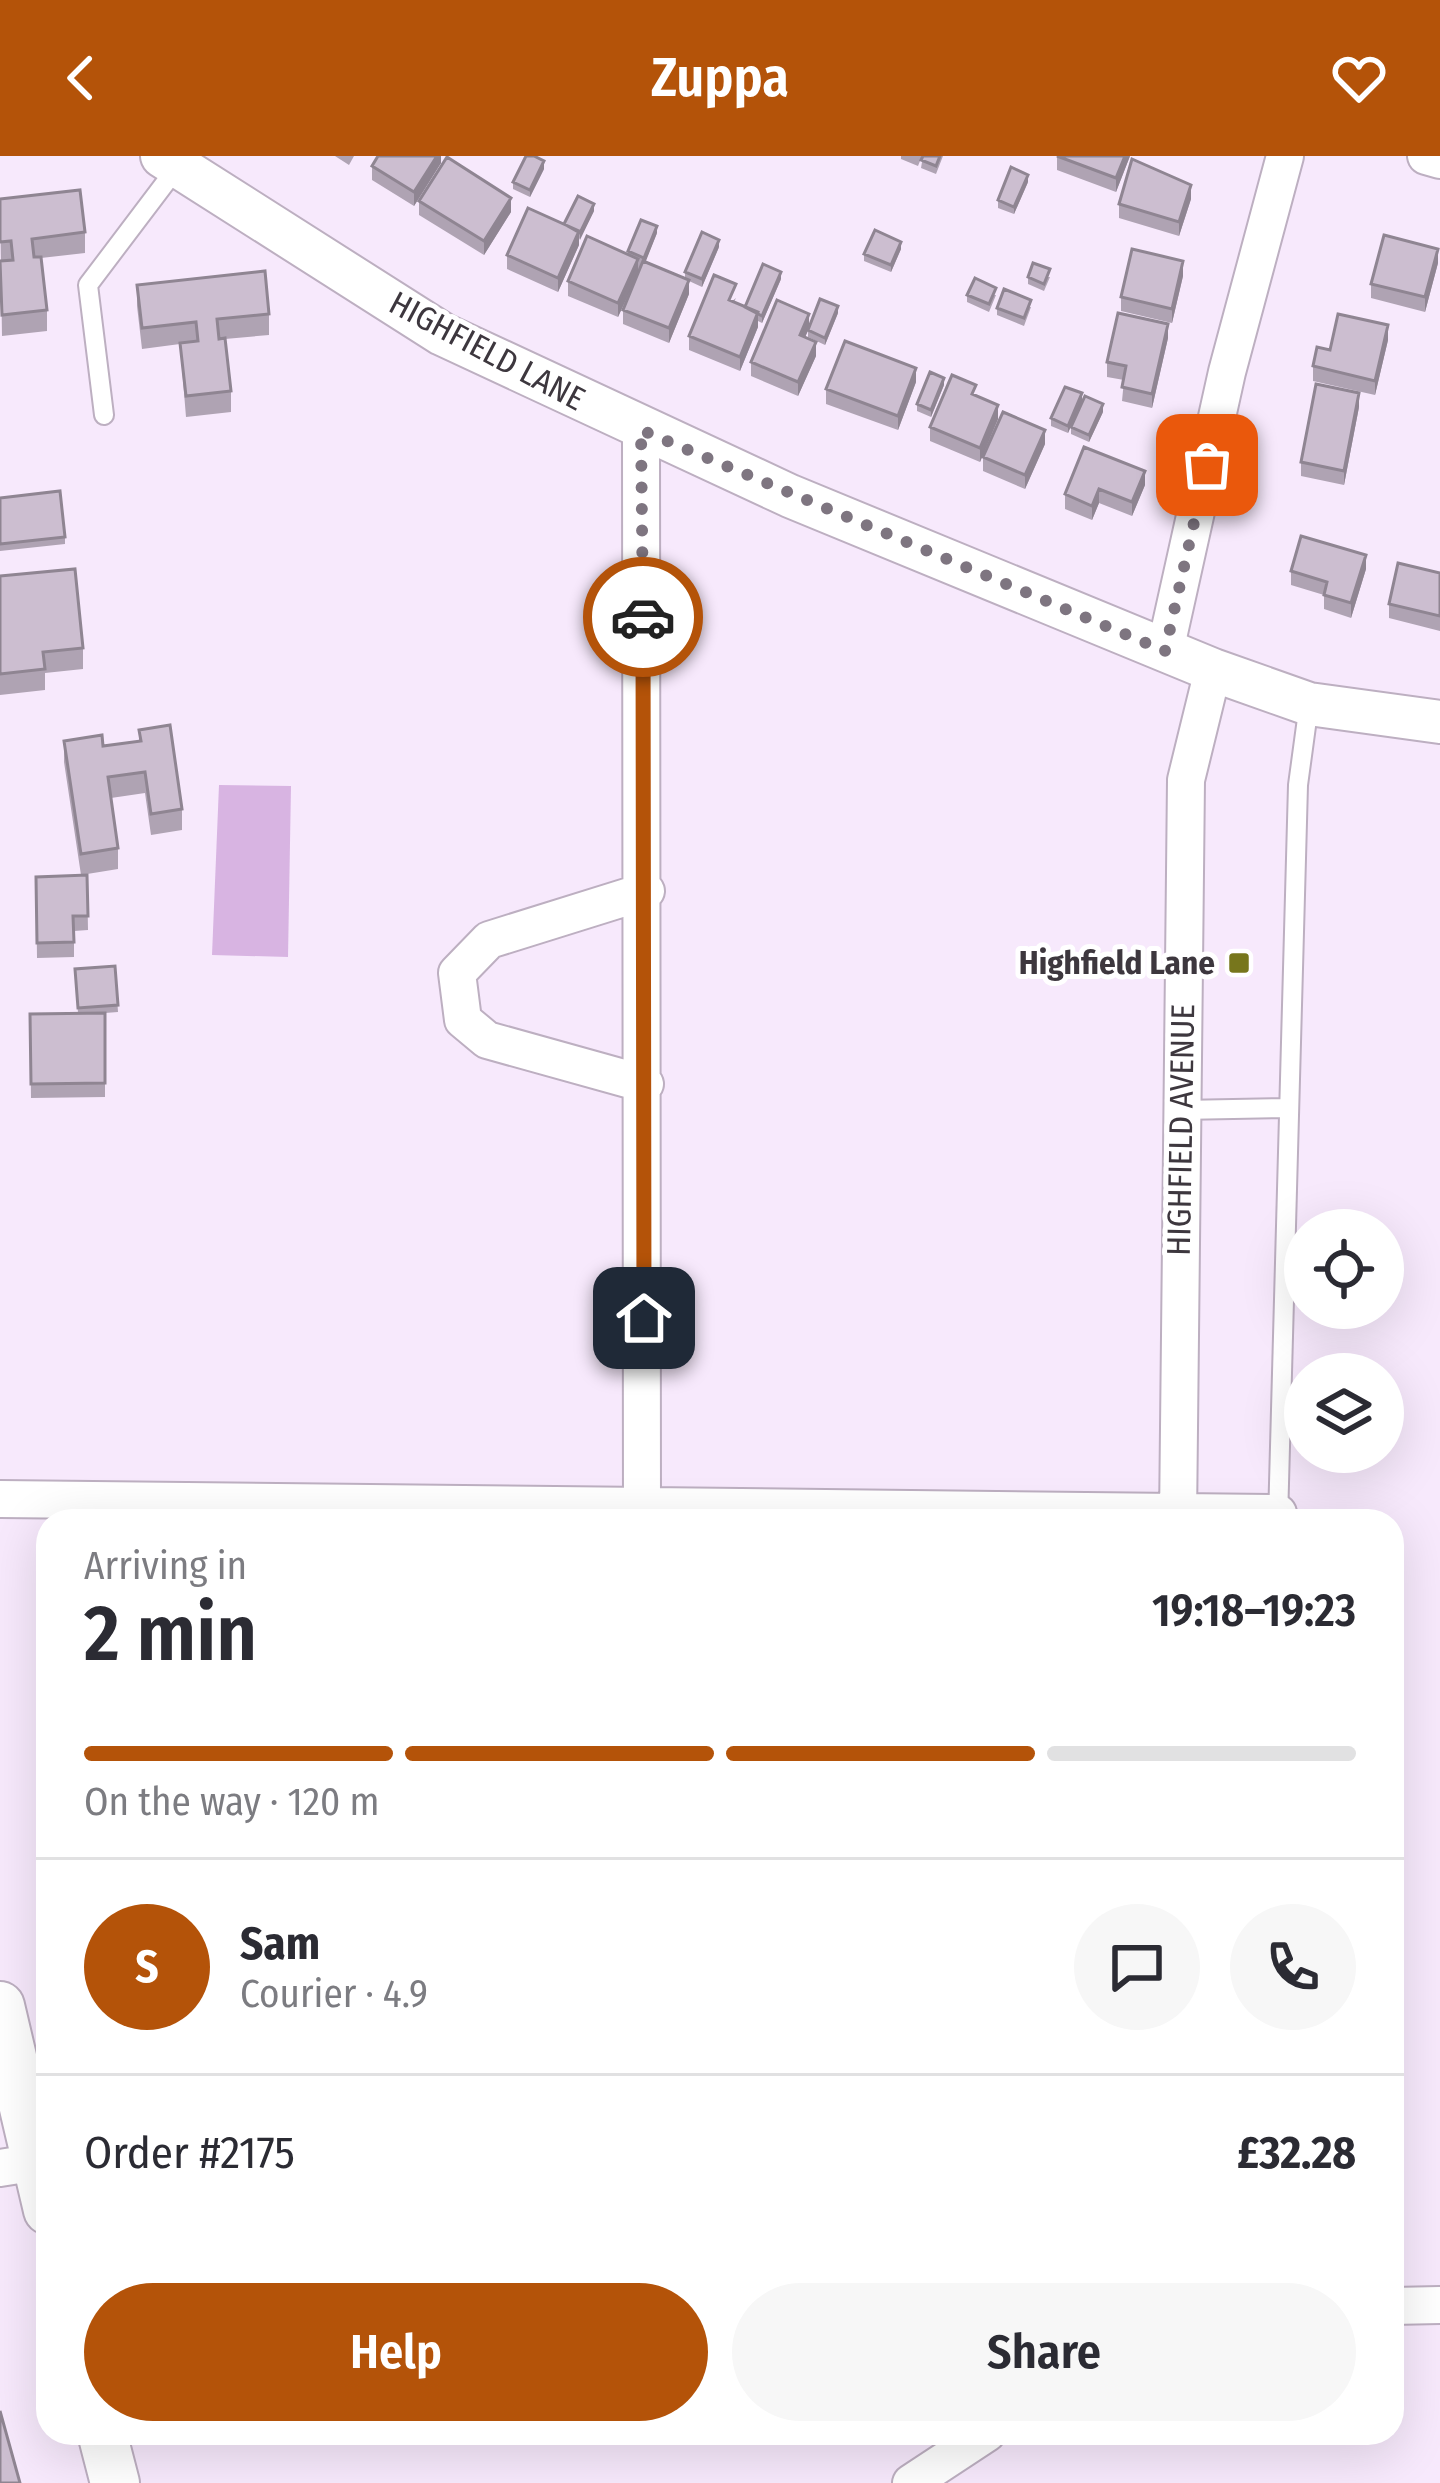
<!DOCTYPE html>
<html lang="en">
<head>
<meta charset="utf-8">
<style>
	body { margin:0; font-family:"Fira Sans Condensed",sans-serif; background:#f7f7f7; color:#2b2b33; height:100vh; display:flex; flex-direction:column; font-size:45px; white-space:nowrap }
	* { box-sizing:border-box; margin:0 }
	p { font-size:39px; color:#7c7c81 }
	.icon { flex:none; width:66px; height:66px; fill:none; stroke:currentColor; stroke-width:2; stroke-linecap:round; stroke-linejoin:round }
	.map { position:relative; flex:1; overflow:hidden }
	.side { position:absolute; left:36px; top:1353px; width:1368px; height:936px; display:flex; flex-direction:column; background:#fff; border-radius:36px; box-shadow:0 12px 48px #0002 }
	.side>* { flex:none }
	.fabs { position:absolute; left:1284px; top:1053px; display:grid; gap:24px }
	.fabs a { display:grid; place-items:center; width:120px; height:120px; border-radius:50%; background:#fff; box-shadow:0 12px 48px #0002; font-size:60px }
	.pin { position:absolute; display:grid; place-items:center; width:102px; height:102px; color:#fff; margin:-51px; border-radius:24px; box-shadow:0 6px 18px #0006 }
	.courier { position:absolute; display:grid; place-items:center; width:120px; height:120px; margin:-60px; border:9px solid #b45309; border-radius:50%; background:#fff; color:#222; box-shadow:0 3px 15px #0007 }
	.overview em { font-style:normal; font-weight:600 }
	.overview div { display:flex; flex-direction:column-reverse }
	.overview { display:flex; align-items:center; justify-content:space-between; height:204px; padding:0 48px }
	h1 { font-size:78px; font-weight:600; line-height:90px }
	.bar { display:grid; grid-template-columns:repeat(4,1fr); gap:18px 12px; align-content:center; height:144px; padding:0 48px }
	.bar i { height:15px; border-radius:9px; background:#e1e1e2 }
	.bar .selected { background:#b45309 }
	.bar p { grid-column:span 4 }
	.line { display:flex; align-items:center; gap:30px; padding:0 48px; border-top:3px solid #e1e1e2 }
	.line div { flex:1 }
	.round { display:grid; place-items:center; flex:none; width:126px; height:126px; border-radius:63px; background:#f7f7f7 }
	.action { display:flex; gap:24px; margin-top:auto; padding:24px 48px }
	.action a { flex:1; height:138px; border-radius:72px; background:#b45309; color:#fff; font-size:48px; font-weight:600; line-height:138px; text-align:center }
	.action a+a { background:#f7f7f7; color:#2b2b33 }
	header { display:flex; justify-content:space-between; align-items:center; height:156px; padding:0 48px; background:#b45309; color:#fff; font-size:54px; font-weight:600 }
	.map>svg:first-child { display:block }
	.green { fill:#d8b4e2 }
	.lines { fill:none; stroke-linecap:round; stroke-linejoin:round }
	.service-casing { stroke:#bdafc1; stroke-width:22 }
	.minor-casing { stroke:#bdafc1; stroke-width:40 }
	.tertiary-casing { stroke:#bdafc1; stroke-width:46 }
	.secondary-casing { stroke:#bdafc1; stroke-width:52 }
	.service { stroke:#fff; stroke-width:18 }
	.minor { stroke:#fff; stroke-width:36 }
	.tertiary { stroke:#fff; stroke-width:42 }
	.secondary { stroke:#fff; stroke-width:48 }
	.wall { fill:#afa3b3 }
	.shaded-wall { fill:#8f8592 }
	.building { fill:#ccbed0; stroke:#8f8592; stroke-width:3 }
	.done { stroke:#7e7580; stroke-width:12; stroke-dasharray:0 21.6 }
	.route { stroke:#b45309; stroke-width:15 }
	.poi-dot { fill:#77761c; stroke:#fff; stroke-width:4.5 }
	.labels { text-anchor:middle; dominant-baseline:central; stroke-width:10; stroke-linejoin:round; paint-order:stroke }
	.street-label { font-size:33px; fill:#3d373e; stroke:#fff }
	.poi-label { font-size:33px; font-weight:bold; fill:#3d373e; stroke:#fff; text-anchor:end }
</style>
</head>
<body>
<header><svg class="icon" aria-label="back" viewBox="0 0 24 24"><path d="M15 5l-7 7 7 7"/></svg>Zuppa<svg class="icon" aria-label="heart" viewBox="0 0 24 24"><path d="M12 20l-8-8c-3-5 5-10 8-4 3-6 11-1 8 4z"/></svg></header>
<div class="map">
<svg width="1440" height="2327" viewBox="0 0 1440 2327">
	<rect width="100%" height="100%" fill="#f7e9fc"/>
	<path class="green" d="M 219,629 L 291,630 L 288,801 L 212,799 Z"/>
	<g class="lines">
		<g class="service-casing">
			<path id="service" d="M 104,259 L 88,129 L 178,10
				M 1181,954 L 1288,952
				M 1278,1364 L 1298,629 L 1309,548"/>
		</g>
		<g class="minor-casing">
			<path id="minor" d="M 1426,0 L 1440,4
				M 641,275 L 642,1365
				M 1165,495 L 1227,216 L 1285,0
				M 645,928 L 487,884 L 463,864 L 457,817 L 489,784 L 646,735
				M 0,1343 L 1278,1357
				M 1178,1365 L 1186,624 L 1213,514
				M 0,2012 L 38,2006
				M 1392,2150 L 1440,2149
				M 911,2327 L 987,2277"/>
		</g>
		<g class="tertiary-casing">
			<path id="tertiary" d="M 162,0 L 442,178 L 790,340 L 1213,514 L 1309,548 L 1440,566"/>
		</g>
		<g class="secondary-casing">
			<path id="secondary" d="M 0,1850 L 48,2054
				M 102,2277 L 115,2327"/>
		</g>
		<use href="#service" class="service"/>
		<use href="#minor" class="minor"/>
		<use href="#tertiary" class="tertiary"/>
		<use href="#secondary" class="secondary"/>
	</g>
	<path class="wall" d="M 335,0 L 354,0 L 349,9 Z
		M 441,0 L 441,7 L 414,50 L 372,24 L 372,10 Z
		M 901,0 L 922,0 L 918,10 L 901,3 Z
		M 923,0 L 943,0 L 936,18 L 921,12 Z
		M 1057,0 L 1130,0 L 1116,36 L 1057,14 Z
		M 544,13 L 530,41 L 513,33 L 513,26 Z
		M 1028,26 L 1014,58 L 998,52 L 998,44 Z
		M 0,43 L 85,76 L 85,97 L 41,102 L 47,154 L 47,175 L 2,180 Z
		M 1191,43 L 1179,80 L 1119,62 L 1119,48 Z
		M 419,45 L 511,56 L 484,99 L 419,59 Z
		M 594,55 L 579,84 L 579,89 L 558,136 L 507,113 L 507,99 L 564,68 Z
		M 657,77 L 645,106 L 685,122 L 685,116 L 719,91 L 702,131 L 689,125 L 689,138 L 669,187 L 623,168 L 623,154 L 634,127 L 618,161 L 568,140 L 568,125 L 628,98 L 628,95 Z
		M 901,93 L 891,116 L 864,105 L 864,98 Z
		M 1438,107 L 1425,156 L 1371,142 L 1371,128 Z
		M 1183,120 L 1172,167 L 1121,155 L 1121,141 Z
		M 1028,121 L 1050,121 L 1044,135 L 1028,128 Z
		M 781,123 L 762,167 L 758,165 L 758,171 L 740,215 L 689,194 L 689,180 L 736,142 L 734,146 L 745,151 Z
		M 137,129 L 269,158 L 269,179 L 225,183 L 231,235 L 231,256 L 186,261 L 180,188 L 142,193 L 137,150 Z
		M 967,139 L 996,139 L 989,156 L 967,146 Z
		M 1031,151 L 1024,170 L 997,159 L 997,152 Z
		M 838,157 L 825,189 L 808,181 L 808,175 L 805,181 L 816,200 L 798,240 L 751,220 L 751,206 L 809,171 Z
		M 1168,182 L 1152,252 L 1122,245 L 1124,224 L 1107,221 L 1107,206 Z
		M 1388,184 L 1375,239 L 1313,225 L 1313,210 L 1330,194 Z
		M 916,226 L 898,274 L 826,248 L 826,233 Z
		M 944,229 L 931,261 L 917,255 L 917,248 Z
		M 976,240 L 998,263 L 980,306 L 930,285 L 930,271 Z
		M 1082,245 L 1068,277 L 1051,270 L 1051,262 Z
		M 1359,251 L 1344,329 L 1301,320 L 1301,306 Z
		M 1103,256 L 1089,286 L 1071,278 L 1071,271 Z
		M 1045,288 L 1025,333 L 983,315 L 983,301 Z
		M 1145,315 L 1145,329 L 1132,360 L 1099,347 L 1092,364 L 1065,353 L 1065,338 Z
		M 0,342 L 65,381 L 65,388 L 0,395 Z
		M 1366,413 L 1351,462 L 1324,453 L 1324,439 L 1291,429 L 1291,415 Z
		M 1440,417 L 1440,475 L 1389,462 L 1389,448 Z
		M 0,420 L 83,492 L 83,513 L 45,517 L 45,534 L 0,539 Z
		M 139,574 L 182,653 L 182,674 L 151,679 L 145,637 L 111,642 L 118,692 L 118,713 L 81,719 L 64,606 L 64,585 L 103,590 L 139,585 Z
		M 87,719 L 88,774 L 74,775 L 74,801 L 37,802 L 36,721 Z
		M 115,810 L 118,856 L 105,857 L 105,941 L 31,942 L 30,858 L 78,857 L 75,813 Z"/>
	<path class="shaded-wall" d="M 437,0 L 441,0 L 441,7 L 414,50 L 414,36 Z
		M 1125,0 L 1130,0 L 1116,36 L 1116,22 Z
		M 544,5 L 544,13 L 530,41 L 530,34 Z
		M 1028,19 L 1028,26 L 1014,58 L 1014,51 Z
		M 1191,29 L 1191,43 L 1179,80 L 1179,66 Z
		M 511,42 L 511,56 L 484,99 L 484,85 Z
		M 594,48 L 594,55 L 580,84 L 580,77 Z
		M 657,70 L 657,77 L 644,110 L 644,102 Z
		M 579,75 L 579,89 L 558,136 L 558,122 Z
		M 719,84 L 719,91 L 702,131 L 702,123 Z
		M 901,86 L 901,93 L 891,116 L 891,109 Z
		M 1438,93 L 1438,107 L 1425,156 L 1425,141 Z
		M 638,103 L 638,117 L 618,161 L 618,147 Z
		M 1183,105 L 1183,120 L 1172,167 L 1172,153 Z
		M 781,116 L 781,123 L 762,167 L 762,160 Z
		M 689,124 L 689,138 L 669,187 L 669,172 Z
		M 838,150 L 838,157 L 825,189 L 825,182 Z
		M 758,156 L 758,171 L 740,215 L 740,201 Z
		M 809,158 L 809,172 L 800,193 L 800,179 Z
		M 1168,168 L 1168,182 L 1152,252 L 1152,238 Z
		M 1388,169 L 1388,184 L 1375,239 L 1375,225 Z
		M 816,186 L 816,200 L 798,240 L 798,226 Z
		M 916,212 L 916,226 L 898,274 L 898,260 Z
		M 944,222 L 944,229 L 931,261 L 931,254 Z
		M 1082,237 L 1082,245 L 1068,277 L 1068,270 Z
		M 1359,237 L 1359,251 L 1344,329 L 1344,315 Z
		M 1103,248 L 1103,256 L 1089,286 L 1089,279 Z
		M 998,249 L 998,263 L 980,306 L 980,292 Z
		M 1045,274 L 1045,288 L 1025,333 L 1025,319 Z
		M 1145,315 L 1145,329 L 1132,360 L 1132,346 Z
		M 1099,333 L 1099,347 L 1092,364 L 1092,350 Z
		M 1366,399 L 1366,413 L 1351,462 L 1351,447 Z"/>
	<path class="building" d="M 378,0 L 437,0 L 414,36 L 372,10 Z
		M 526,0 L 534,0 L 544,5 L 530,34 L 513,26 Z
		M 923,0 L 940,0 L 936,10 L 921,4 Z
		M 1057,0 L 1125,0 L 1116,22 Z
		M 447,1 L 511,42 L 484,85 L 419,45 Z
		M 1132,3 L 1191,29 L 1179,66 L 1119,48 Z
		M 1011,11 L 1028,19 L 1014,51 L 998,44 Z
		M 80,34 L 85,76 L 32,83 L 34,101 L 41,101 L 47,154 L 2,159 L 0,105 L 13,104 L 11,85 L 0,86 L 0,43 Z
		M 578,40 L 594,48 L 580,77 L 564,68 Z
		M 528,52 L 579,75 L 558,122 L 507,99 Z
		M 641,64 L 657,70 L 644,102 L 628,95 Z
		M 875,74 L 901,86 L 891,109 L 864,98 Z
		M 702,76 L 719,84 L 702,123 L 685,116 Z
		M 1384,79 L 1438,93 L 1425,141 L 1371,128 Z
		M 587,80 L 638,103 L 618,147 L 568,125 Z
		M 1132,93 L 1183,105 L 1172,153 L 1121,141 Z
		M 643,105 L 689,124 L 669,172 L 623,154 Z
		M 1033,107 L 1050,113 L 1044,128 L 1028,121 Z
		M 763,108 L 781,116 L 762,160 L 745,151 Z
		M 265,115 L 269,158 L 217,163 L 219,183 L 225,182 L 231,235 L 186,240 L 180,187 L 198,185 L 196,166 L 142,172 L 137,129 Z
		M 714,119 L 736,128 L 729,144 L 758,156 L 740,201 L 689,180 Z
		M 975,122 L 996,132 L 989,148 L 967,139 Z
		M 1004,133 L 1031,144 L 1024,162 L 997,152 Z
		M 820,143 L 838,150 L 825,182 L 808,174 Z
		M 777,144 L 809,158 L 800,179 L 816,186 L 798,226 L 751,206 Z
		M 1118,157 L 1168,168 L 1152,238 L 1122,231 L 1126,210 L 1107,206 Z
		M 1338,158 L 1388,169 L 1375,225 L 1313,210 L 1317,191 L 1330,194 Z
		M 845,185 L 916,212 L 898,260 L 826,233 Z
		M 930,216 L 944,222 L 931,254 L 917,248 Z
		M 952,219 L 976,229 L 972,238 L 998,249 L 980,292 L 930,271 Z
		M 1316,228 L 1359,237 L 1344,315 L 1301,306 Z
		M 1065,231 L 1082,237 L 1068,270 L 1051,262 Z
		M 1085,240 L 1103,248 L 1089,279 L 1071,271 Z
		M 1003,256 L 1045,274 L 1025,319 L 983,301 Z
		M 1084,291 L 1145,315 L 1132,346 L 1099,333 L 1092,350 L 1065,338 Z
		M 60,335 L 65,381 L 0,388 L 0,342 Z
		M 1301,380 L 1366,399 L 1351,447 L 1324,439 L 1327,426 L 1291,415 Z
		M 1398,407 L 1440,417 L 1440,460 L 1389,448 Z
		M 75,413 L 83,492 L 43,496 L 45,513 L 0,518 L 0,420 Z
		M 170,569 L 182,653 L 151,658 L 145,616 L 108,621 L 118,692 L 81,698 L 64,585 L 102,579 L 103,590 L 141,585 L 139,574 Z
		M 87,719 L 88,760 L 73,760 L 74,786 L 37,787 L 36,721 Z
		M 115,810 L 118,849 L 78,852 L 75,813 Z
		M 105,857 L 105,927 L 31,928 L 30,858 Z
		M 0,2255 L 20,2327 L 0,2327 Z"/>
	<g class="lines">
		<path class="done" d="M 643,461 L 641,274 L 1165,495 L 1207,309"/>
		<path class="route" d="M 643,461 L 644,1162"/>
	</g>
	<rect class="poi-dot" x="1227" y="795" width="24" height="24" rx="6"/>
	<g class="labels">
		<g class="street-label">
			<text transform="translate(487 195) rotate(28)">HIGHFIELD LANE</text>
			<text transform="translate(1181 974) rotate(-89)">HIGHFIELD AVENUE</text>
		</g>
		<g class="poi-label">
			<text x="1215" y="807">Highfield Lane</text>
		</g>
	</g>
</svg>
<div class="fabs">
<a><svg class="icon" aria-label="locate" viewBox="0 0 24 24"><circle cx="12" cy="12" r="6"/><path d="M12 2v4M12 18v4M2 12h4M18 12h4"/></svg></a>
<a><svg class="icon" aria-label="layers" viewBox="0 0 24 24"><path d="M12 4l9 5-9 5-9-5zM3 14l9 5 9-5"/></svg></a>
</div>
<div class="pin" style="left:1207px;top:309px;background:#ea580c"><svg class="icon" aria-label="bag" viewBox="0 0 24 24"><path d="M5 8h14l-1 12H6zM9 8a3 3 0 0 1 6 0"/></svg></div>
<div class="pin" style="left:644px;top:1162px;background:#1f2937"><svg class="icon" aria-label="home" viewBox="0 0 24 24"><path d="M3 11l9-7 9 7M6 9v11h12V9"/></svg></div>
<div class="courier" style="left:643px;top:461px"><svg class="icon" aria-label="car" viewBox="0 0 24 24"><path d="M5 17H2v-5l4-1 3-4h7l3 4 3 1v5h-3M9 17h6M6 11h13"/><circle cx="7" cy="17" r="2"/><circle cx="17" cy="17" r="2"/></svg></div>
<section class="side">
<div class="overview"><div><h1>2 min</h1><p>Arriving in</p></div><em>19:18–19:23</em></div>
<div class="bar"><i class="selected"></i><i class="selected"></i><i class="selected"></i><i></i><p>On the way · 120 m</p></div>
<div class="line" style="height:216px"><b class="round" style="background:#b45309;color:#fff">S</b><div><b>Sam</b><p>Courier · 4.9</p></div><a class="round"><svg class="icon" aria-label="chat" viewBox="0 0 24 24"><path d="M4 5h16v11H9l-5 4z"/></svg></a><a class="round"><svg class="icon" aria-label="phone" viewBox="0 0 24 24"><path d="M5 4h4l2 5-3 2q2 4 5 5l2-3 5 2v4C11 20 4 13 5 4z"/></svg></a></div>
<div class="line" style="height:156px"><div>Order #2175</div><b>£32.28</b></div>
<div class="action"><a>Help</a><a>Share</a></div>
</section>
</div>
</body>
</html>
